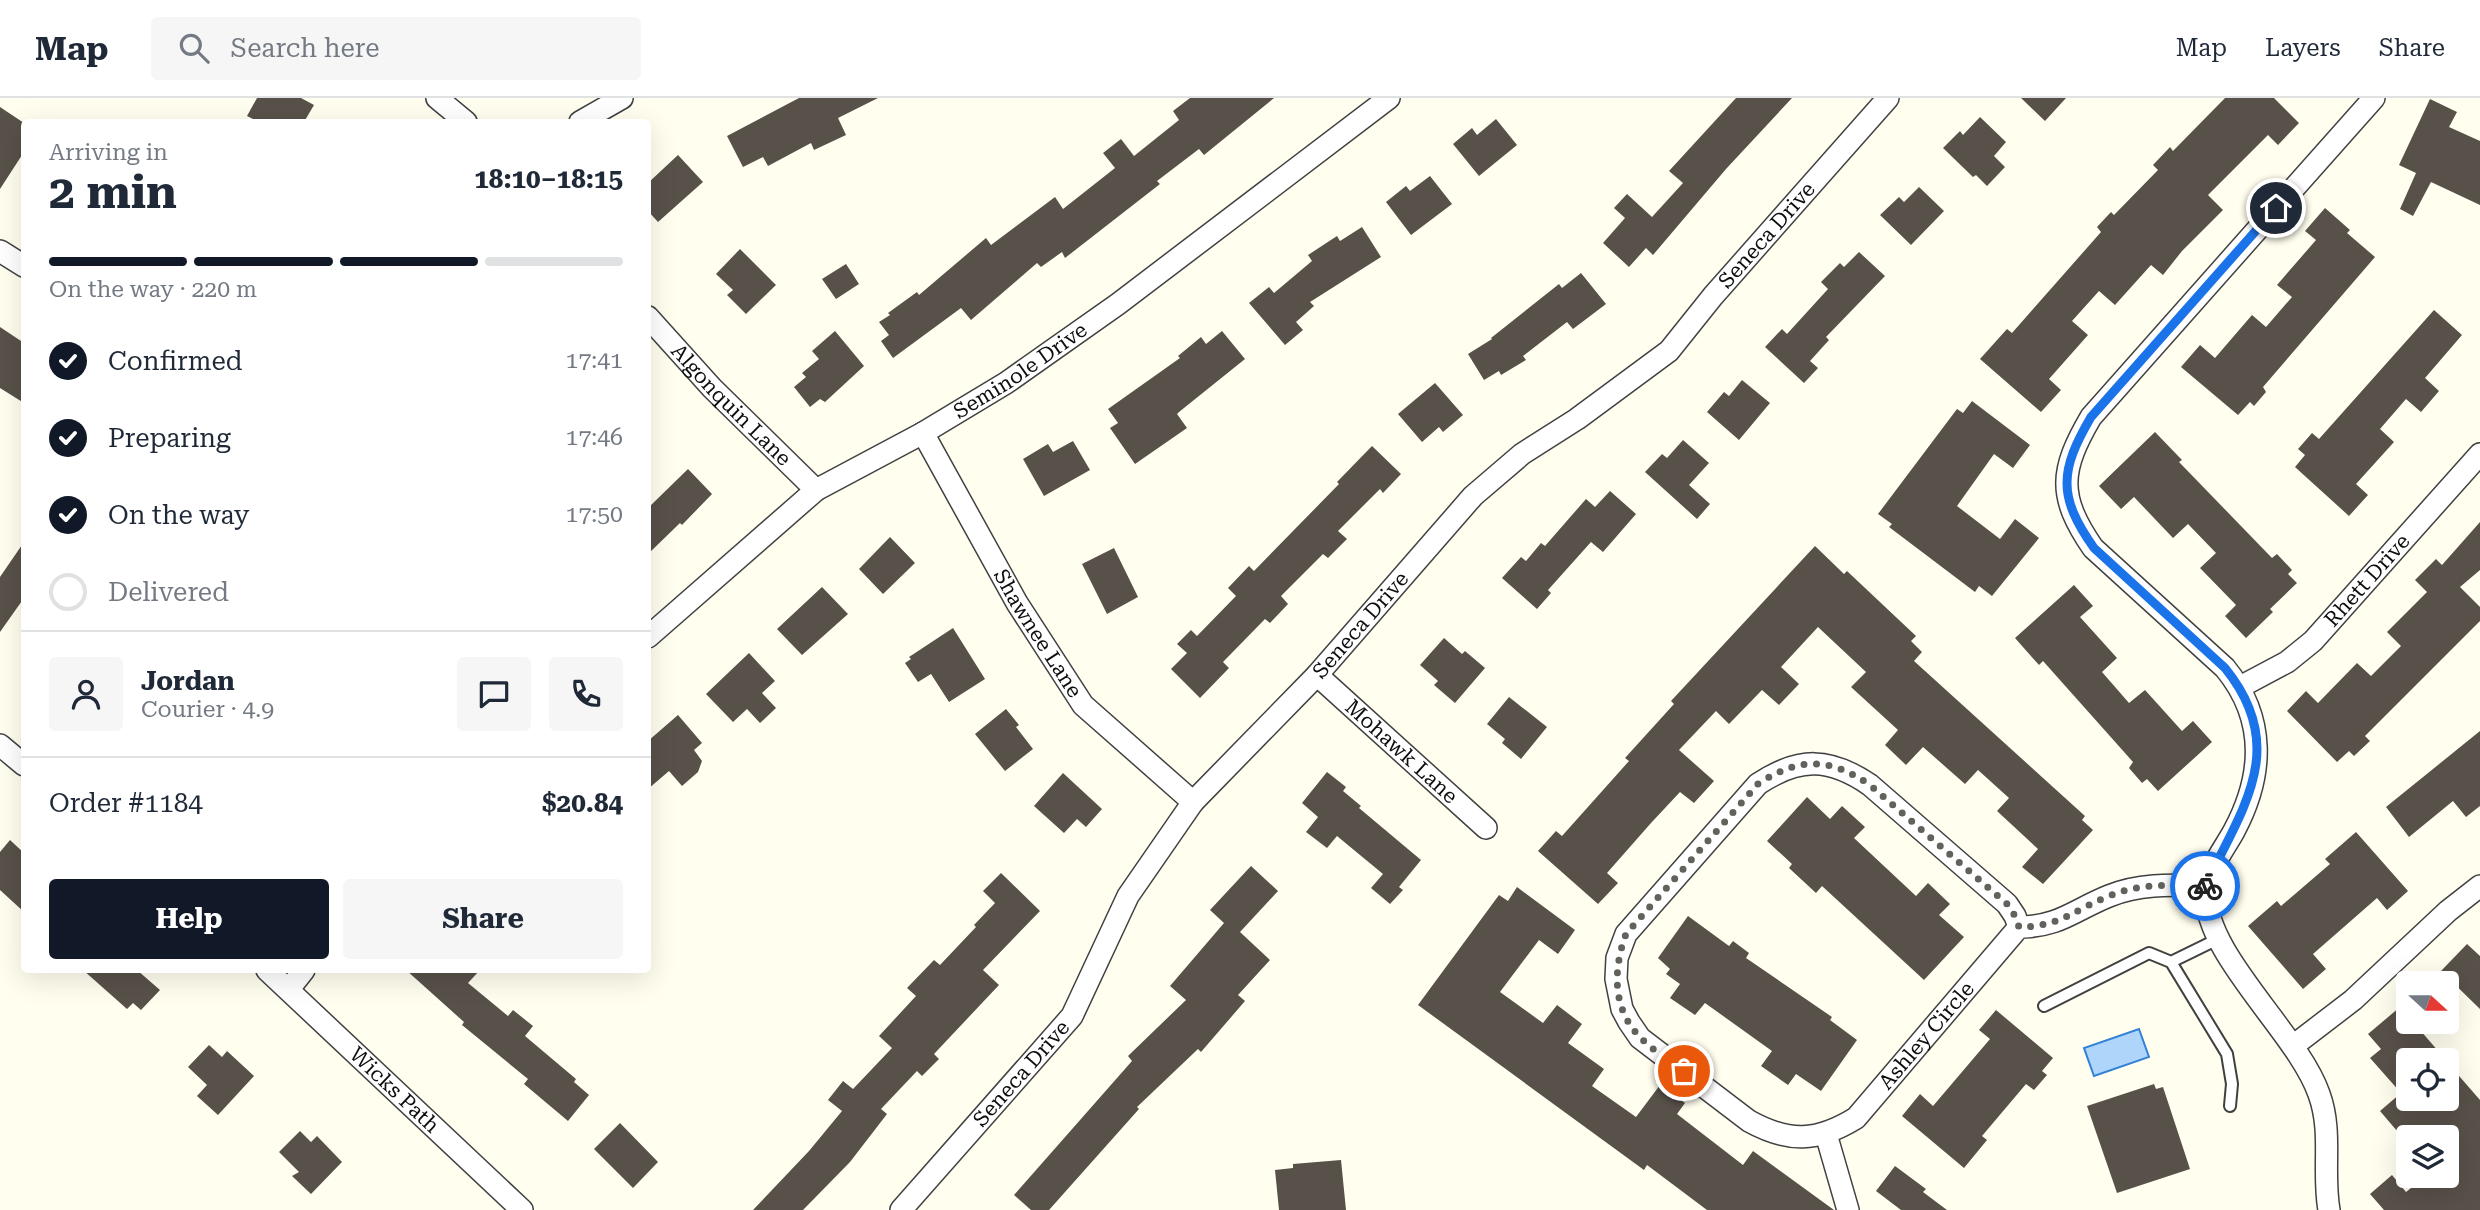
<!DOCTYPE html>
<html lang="en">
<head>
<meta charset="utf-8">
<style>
	body { margin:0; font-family:"Roboto Serif",serif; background:#f6f6f7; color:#1f2937; height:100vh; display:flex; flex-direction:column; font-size:26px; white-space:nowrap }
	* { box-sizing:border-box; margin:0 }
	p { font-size:23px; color:#747a83 }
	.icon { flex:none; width:38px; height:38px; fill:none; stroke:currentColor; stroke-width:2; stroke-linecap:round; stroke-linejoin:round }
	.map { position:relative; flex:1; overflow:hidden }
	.panel { position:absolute; left:21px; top:21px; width:630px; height:854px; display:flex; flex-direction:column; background:#fff; border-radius:7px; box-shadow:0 7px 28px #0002 }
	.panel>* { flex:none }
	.needle { width:46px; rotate:111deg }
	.buttons { position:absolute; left:2396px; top:873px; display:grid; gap:14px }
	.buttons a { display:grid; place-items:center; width:63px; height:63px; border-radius:7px; background:#fff; box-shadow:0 7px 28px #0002; font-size:35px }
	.pin { position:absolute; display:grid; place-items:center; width:60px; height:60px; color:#fff; margin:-30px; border:4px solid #fff; border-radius:50%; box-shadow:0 2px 7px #0007 }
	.courier { position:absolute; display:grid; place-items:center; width:70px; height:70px; margin:-35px; border:5px solid #1a73e8; border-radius:50%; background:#fff; color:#222; box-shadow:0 2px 9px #0007 }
	.headline em { font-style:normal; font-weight:700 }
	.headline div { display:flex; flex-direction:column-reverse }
	.headline { display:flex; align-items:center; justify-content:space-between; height:119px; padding:0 28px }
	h1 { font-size:46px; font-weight:700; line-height:52px }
	.bar { display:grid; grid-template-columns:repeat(4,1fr); gap:10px 7px; align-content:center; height:84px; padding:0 28px }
	.bar i { height:9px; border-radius:5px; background:#e0e1e3 }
	.bar .active { background:#111827 }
	.bar p { grid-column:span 4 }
	.line { display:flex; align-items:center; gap:18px; padding:0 28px; border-top:2px solid #e0e1e3 }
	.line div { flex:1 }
	.round { display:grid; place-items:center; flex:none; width:74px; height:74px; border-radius:7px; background:#f6f6f7 }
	ol { padding:0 28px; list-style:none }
	li { display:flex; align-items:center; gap:21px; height:77px }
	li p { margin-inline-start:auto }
	li .icon { padding:7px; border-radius:50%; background:#111827; color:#fff; stroke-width:4 }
	li:last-child { color:#747a83 }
	li i { width:38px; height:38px; border:4px solid #e0e1e3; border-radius:50% }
	.primary-button { display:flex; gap:14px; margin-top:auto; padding:14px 28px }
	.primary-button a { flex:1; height:80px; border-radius:7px; background:#111827; color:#fff; font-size:28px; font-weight:700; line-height:80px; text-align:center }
	.primary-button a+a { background:#f6f6f7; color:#1f2937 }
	header { display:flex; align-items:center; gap:42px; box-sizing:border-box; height:98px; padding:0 35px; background:#fff; border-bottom:2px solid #e0e1e3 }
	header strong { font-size:33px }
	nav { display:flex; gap:38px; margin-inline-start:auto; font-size:24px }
	.search { width:490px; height:63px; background:#f6f6f7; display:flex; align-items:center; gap:18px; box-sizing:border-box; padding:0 24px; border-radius:7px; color:#747a83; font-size:26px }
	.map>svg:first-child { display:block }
	.water { fill:#b0d5fb; stroke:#3181d7; stroke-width:2 }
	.building { fill:#58514a }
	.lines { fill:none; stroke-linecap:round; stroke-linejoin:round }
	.lane-casing { stroke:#414141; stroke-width:14 }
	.street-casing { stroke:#414141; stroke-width:24 }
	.lane { stroke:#fff; stroke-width:10 }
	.street { stroke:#fff; stroke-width:21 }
	.done { stroke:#62625d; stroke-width:7; stroke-dasharray:0 12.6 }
	.route { stroke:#1a73e8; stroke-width:9 }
	.labels { text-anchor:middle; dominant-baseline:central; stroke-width:7; stroke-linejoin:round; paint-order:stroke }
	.street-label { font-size:21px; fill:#0e0e0e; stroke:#fff }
</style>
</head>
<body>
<header>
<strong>Map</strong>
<div class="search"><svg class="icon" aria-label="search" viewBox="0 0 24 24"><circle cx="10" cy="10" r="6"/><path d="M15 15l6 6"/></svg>Search here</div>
<nav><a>Map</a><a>Layers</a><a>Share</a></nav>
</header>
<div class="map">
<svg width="2480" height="1112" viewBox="0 0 2480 1112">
	<rect width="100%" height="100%" fill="#fffeef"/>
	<path class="water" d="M 2139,931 L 2149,959 L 2094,978 L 2084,950 Z"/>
	<path class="building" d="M 257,0 L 301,0 L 314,7 L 304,24 L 259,24 L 247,18 Z
		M 799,0 L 878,0 L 838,20 L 846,37 L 814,52 L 811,45 L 768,68 L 763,59 L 743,69 L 727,38 Z
		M 1190,0 L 1274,0 L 1204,57 L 1199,51 L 1157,83 L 1160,86 L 1065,160 L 1062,154 L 1041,169 L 1037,165 L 971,222 L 961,210 L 893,260 L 881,243 L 889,237 L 879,224 L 890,217 L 888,215 L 917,194 L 919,197 L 986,140 L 991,147 L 1055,99 L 1063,111 L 1115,70 L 1103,55 L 1121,41 L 1134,58 L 1179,22 L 1173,13 Z
		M 1736,0 L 1792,0 L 1726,71 L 1653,157 L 1646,150 L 1629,169 L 1603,145 L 1625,120 L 1614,110 L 1627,96 L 1652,119 L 1683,85 L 1669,73 Z
		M 2021,0 L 2066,0 L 2045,23 Z
		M 2225,0 L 2274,0 L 2299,25 L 2278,47 L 2268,37 L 2208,97 L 2223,112 L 2182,153 L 2163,177 L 2151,167 L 2115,207 L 2099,193 L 2072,223 L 2088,237 L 2049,281 L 2061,292 L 2041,314 L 1980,261 L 2007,231 L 2012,235 L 2101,134 L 2097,129 L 2111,114 L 2114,117 L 2158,72 L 2153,67 L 2170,49 L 2173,53 Z
		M 2430,1 L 2457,14 L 2449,29 L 2480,43 L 2480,107 L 2431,84 L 2413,118 L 2400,111 L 2416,75 L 2399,67 Z
		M 0,9 L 24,25 L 24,54 L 0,91 Z
		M 1980,19 L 2006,44 L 1994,58 L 2005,69 L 1987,88 L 1976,77 L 1973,79 L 1943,50 L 1960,33 L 1963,37 Z
		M 1496,21 L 1517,47 L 1479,78 L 1453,46 L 1472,30 L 1477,37 Z
		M 678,57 L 703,84 L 658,124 L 648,113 L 648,85 Z
		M 1430,78 L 1452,106 L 1411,137 L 1386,104 L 1406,88 L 1410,93 Z
		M 1919,89 L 1944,113 L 1911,147 L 1880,117 L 1899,99 L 1904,104 Z
		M 2325,110 L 2350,132 L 2347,135 L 2375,159 L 2263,289 L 2266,294 L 2254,308 L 2250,304 L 2238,317 L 2181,269 L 2200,247 L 2215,260 L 2252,217 L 2266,229 L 2292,199 L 2277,187 L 2316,142 L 2305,133 Z
		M 1362,129 L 1381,159 L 1310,204 L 1314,208 L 1296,224 L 1303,232 L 1285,247 L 1249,205 L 1269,189 L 1274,195 L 1312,163 L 1308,157 L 1337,138 L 1340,143 Z
		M 740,151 L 776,187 L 746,216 L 727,197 L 733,192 L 716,176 Z
		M 1859,154 L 1885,178 L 1826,239 L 1829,242 L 1810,263 L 1818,270 L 1804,285 L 1765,249 L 1782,231 L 1787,236 L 1828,191 L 1821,184 L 1840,165 L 1844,169 Z
		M 846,166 L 859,186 L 836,201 L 822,181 Z
		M 1581,175 L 1606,206 L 1573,231 L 1567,224 L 1523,258 L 1526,262 L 1501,277 L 1499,273 L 1484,282 L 1468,256 L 1492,241 L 1491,240 L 1559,186 L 1562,190 Z
		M 2434,212 L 2462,237 L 2425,280 L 2439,293 L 2421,314 L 2406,301 L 2380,331 L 2394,344 L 2356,386 L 2368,397 L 2349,418 L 2295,369 L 2305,357 L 2298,351 L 2312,335 L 2319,341 Z
		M 0,229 L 24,245 L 24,305 L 0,290 Z
		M 835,233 L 864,268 L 825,304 L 820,301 L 810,309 L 794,289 L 806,279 L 802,275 L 819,261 L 812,253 Z
		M 1222,233 L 1245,261 L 1179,314 L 1177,316 L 1187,330 L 1135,366 L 1110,330 L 1118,325 L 1108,311 L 1180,260 L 1178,258 L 1201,239 L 1206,246 Z
		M 1742,282 L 1770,305 L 1739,342 L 1707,314 L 1724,294 L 1729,298 Z
		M 1435,285 L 1463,317 L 1443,334 L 1439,329 L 1422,344 L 1398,316 Z
		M 1972,303 L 2030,347 L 2013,370 L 1994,356 L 1957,408 L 2000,441 L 2015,421 L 2039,440 L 1992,498 L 1979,488 L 1975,494 L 1889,429 L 1892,426 L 1878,416 L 1957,311 L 1963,315 Z
		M 2155,334 L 2182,362 L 2179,364 L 2272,460 L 2277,456 L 2292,472 L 2288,476 L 2297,485 L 2270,511 L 2273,514 L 2246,540 L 2225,518 L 2236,507 L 2200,470 L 2216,455 L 2188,426 L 2173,440 L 2134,399 L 2121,411 L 2099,388 Z
		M 1683,342 L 1709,365 L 1689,387 L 1710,406 L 1697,421 L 1645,374 L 1662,356 L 1667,360 Z
		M 1073,343 L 1090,372 L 1044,398 L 1023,361 L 1048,346 L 1053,354 Z
		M 1372,348 L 1401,376 L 1383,395 L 1380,391 L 1338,433 L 1347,441 L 1328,460 L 1323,456 L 1281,498 L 1288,506 L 1270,525 L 1265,521 L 1223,564 L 1229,570 L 1200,600 L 1171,571 L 1187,555 L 1177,546 L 1191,532 L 1197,538 L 1236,498 L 1228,490 L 1249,468 L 1254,473 L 1339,386 L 1337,384 Z
		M 688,371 L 712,396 L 682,427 L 680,425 L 648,456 L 648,410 Z
		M 1610,393 L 1636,416 L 1603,454 L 1591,444 L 1548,492 L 1551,495 L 1537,511 L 1502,480 L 1521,459 L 1526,463 L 1541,445 L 1545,448 L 1586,401 L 1595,409 Z
		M 2480,424 L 2480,472 L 2460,489 L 2480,509 L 2480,523 L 2365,638 L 2370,643 L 2354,658 L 2349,653 L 2337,664 L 2287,613 L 2306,593 L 2318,605 L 2357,565 L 2371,578 L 2401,548 L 2387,534 L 2427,494 L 2415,482 L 2436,461 L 2442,467 Z
		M 890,439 L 915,465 L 883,496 L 859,471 Z
		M 24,444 L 24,500 L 0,534 L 0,479 Z
		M 1815,448 L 1844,476 L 1847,473 L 1916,538 L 1911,543 L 1922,554 L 1914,563 L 2085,718 L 2082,722 L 2093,732 L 2043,786 L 2022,769 L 2038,751 L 1997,713 L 2009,700 L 1978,672 L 1965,686 L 1923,649 L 1906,667 L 1885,647 L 1898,632 L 1851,589 L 1866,574 L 1818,529 L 1781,569 L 1799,586 L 1779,607 L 1762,592 L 1729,626 L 1716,613 L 1679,652 L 1714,683 L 1694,705 L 1680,694 L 1651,725 L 1607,775 L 1618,785 L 1598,806 L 1538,753 L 1556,733 L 1562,738 L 1629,663 L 1625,660 L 1674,606 L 1671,603 Z
		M 1114,450 L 1138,499 L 1107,516 L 1082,466 Z
		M 2074,487 L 2093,508 L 2080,519 L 2117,560 L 2102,574 L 2129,605 L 2145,592 L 2182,633 L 2193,623 L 2212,644 L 2158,693 L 2147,681 L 2142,685 L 2129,670 L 2133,664 L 2043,563 L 2039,567 L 2015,540 Z
		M 822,489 L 848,516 L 802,557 L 777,531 Z
		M 953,530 L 985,581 L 949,604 L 931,576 L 918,584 L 905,565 L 911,561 L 909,559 Z
		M 1444,540 L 1462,556 L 1465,553 L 1485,570 L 1455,605 L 1434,587 L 1438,583 L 1420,567 Z
		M 749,555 L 775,583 L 762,595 L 776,610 L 760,625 L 747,611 L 733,624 L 706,596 Z
		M 1509,599 L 1547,629 L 1521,661 L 1502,645 L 1505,641 L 1487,626 Z
		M 1006,611 L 1019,627 L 1016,629 L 1033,651 L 1005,673 L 975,636 Z
		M 678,617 L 702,645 L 694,652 L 702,663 L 698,674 L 682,688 L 669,673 L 648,691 L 648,643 Z
		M 2480,633 L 2480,708 L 2466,719 L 2453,703 L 2409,739 L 2386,709 Z
		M 1327,674 L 1346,689 L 1343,693 L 1361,708 L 1359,710 L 1421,762 L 1399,789 L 1403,792 L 1390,806 L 1371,790 L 1383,776 L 1337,738 L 1327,750 L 1306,734 L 1318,719 L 1302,705 Z
		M 1063,675 L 1102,711 L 1086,729 L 1077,721 L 1064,735 L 1034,708 Z
		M 1807,699 L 1830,721 L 1842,708 L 1865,729 L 1854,740 L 1916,798 L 1928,785 L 1950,806 L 1939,817 L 1964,839 L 1924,882 L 1822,788 L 1816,795 L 1789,770 L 1792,766 L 1767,743 Z
		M 2356,734 L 2408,793 L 2387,812 L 2377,800 L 2313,856 L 2326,871 L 2303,891 L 2248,828 L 2277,803 L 2281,808 L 2330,766 L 2325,761 Z
		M 10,742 L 24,755 L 24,814 L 0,792 L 0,754 Z
		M 1251,768 L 1278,793 L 1240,834 L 1270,862 L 1238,897 L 1245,903 L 1201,954 L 1198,951 L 1137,1009 L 1139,1011 L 1049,1112 L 1031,1112 L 1014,1097 L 1132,963 L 1128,958 L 1186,902 L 1170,888 L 1224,825 L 1210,812 Z
		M 1001,775 L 1040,813 L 983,872 L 999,887 L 934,956 L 939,961 L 922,978 L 917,973 L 881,1011 L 887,1016 L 850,1064 L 803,1112 L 753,1112 L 809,1053 L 842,1013 L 828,1002 L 843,983 L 853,991 L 892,950 L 879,938 L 916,898 L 907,890 L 934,862 L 940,867 L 976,829 L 974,827 L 995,805 L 983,793 Z
		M 1517,789 L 1575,832 L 1558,856 L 1539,842 L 1500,894 L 1543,925 L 1557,907 L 1582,926 L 1568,945 L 1604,971 L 1592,988 L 1636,1019 L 1660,987 L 1685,1005 L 1677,1016 L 1743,1067 L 1753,1053 L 1834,1112 L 1707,1112 L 1647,1067 L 1644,1072 L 1418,907 L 1499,797 L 1508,803 Z
		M 1688,818 L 1729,848 L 1733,843 L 1749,855 L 1746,860 L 1832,919 L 1830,922 L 1857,942 L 1821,993 L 1796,976 L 1788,987 L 1761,968 L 1772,953 L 1705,905 L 1695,917 L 1670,900 L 1680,886 L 1666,876 L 1670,871 L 1658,860 Z
		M 2467,846 L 2480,858 L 2480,911 L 2441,873 Z
		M 83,872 L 137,872 L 160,892 L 141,912 L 133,905 L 127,911 Z
		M 406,872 L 480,872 L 468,885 L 508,918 L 513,912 L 533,928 L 525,938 L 576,981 L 574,984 L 589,997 L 568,1023 L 524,986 L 528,981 L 462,927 L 464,924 Z
		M 2400,909 L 2408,918 L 2408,924 L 2413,924 L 2446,962 L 2408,962 L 2408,1001 L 2446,1001 L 2446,963 L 2480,1002 L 2480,1112 L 2384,1112 L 2370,1096 L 2392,1077 L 2406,1094 L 2426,1078 L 2446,1078 L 2446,1040 L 2403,1040 L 2380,1013 L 2401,995 L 2370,960 L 2381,951 L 2368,936 Z
		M 1996,912 L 2053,960 L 2042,973 L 2047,977 L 2034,992 L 2026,986 L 1982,1038 L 1987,1042 L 1964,1070 L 1902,1018 L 1920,996 L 1933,1008 L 1990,941 L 1979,932 Z
		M 209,947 L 222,959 L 227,953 L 254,978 L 218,1017 L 197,998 L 207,987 L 188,969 Z
		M 2154,986 L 2156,991 L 2163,989 L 2190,1071 L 2117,1095 L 2087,1008 Z
		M 620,1025 L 658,1064 L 633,1090 L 594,1051 Z
		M 300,1033 L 311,1044 L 317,1038 L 342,1064 L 311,1096 L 292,1078 L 299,1074 L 279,1054 Z
		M 1341,1062 L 1346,1112 L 1279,1112 L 1275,1072 L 1293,1070 L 1293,1066 Z
		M 1895,1068 L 1926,1091 L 1923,1094 L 1947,1112 L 1901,1112 L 1876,1093 Z"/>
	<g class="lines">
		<g class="lane-casing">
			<path id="lane" d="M 2171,864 L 2218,841
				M 2044,908 L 2149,855 L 2171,864 L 2227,956 L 2232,986 L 2230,1008"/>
		</g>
		<g class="street-casing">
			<g id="street">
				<path d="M 437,0 L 466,24"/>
				<path d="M 580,24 L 622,0"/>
				<path d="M 0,153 L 24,168"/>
				<path id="s1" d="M 648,219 L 712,290 L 816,392"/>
				<path id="s2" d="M 923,335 L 1017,505 L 1083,607 L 1193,704"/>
				<path id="s3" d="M 648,539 L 816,392 L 923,335 L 1006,285 L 1118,206 L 1389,0"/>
				<path id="s4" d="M 1317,577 L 1486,730"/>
				<path id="s5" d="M 2240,589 L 2287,564 L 2313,543 L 2480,356"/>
				<path d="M 0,647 L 24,667"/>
				<path id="s6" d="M 2019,829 L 2015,818 L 2007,806 L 1870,687 C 1829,659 1799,659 1758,686 L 1626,836 L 1617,860 L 1616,881 L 1622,911 L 1629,924 L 1640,940 L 1749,1023 C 1789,1045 1817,1044 1856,1020 L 2019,829 C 2059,829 2074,812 2109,798 C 2140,785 2173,787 2205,788"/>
				<path id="s7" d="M 267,872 L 522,1112"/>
				<path d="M 289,891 L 304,872"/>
				<path d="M 2293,948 L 2353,902 L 2448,813 L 2480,788"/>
				<path d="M 1826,1036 L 1848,1112"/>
				<path id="s8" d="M 901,1112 L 1072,918 L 1128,798 L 1193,704 L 1317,577 L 1473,398 L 1522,356 L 1577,321 L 1669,253 L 1713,198 L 1888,0"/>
				<path d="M 2329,1112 C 2322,1073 2333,1034 2319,996 C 2297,933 2201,855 2206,790 C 2207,773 2226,748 2234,733 C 2264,677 2266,620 2225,570 L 2093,450 C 2057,398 2060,372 2091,319 L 2374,0"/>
			</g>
		</g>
		<use href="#lane" class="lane"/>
		<use href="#street" class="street"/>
	</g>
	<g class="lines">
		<path class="done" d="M 1684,973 C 1669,962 1652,952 1640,939 C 1612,911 1613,871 1626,836 L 1758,686 C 1799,659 1829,659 1870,687 L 2007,806 L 2015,818 L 2019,829 C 2059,829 2074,812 2109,798 C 2140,785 2173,787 2205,788"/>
		<path class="route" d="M 2205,788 C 2242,711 2290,650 2225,570 L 2094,450 C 2057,398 2060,372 2091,319 L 2276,110"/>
	</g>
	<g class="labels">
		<g class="street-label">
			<text stroke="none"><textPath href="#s8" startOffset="1316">Seneca Drive</textPath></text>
			<text stroke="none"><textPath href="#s3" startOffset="460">Seminole Drive</textPath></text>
			<text stroke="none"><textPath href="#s1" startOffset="121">Algonquin Lane</textPath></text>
			<text stroke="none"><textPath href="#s5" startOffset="168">Rhett Drive</textPath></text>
			<text stroke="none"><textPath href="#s8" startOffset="749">Seneca Drive</textPath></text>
			<text stroke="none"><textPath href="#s2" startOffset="231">Shawnee Lane</textPath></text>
			<text stroke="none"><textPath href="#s4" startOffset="114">Mohawk Lane</textPath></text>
			<text stroke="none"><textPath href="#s6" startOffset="999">Ashley Circle</textPath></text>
			<text stroke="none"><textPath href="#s8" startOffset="182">Seneca Drive</textPath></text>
			<text stroke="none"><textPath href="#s7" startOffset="175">Wicks Path</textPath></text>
		</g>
	</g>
</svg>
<div class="buttons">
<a><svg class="needle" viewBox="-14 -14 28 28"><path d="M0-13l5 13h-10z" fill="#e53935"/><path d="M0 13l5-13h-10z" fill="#747a83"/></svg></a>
<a><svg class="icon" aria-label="locate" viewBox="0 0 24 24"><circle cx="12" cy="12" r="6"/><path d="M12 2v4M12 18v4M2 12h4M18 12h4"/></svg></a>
<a><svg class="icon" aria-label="layers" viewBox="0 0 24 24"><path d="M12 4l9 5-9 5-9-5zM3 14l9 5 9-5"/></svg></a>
</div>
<div class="pin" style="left:1684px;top:973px;background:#ea580c"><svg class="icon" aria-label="bag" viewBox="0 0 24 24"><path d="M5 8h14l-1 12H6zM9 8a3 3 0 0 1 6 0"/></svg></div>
<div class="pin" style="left:2276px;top:110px;background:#1f2937"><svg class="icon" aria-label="home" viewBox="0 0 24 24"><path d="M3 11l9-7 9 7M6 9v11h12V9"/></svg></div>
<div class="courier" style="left:2205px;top:788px"><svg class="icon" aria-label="bike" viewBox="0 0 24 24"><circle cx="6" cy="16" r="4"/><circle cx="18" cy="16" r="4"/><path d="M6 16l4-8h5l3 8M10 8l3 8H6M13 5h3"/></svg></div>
<section class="panel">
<div class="headline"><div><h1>2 min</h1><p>Arriving in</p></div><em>18:10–18:15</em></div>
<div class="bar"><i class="active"></i><i class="active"></i><i class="active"></i><i></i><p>On the way · 220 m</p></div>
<ol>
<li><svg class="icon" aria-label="check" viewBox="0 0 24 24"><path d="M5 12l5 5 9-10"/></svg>Confirmed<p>17:41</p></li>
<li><svg class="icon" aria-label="check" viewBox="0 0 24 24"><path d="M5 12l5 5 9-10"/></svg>Preparing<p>17:46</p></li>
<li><svg class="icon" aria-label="check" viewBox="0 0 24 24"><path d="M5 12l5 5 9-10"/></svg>On the way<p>17:50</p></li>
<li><i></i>Delivered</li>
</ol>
<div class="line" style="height:126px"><a class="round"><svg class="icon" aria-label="person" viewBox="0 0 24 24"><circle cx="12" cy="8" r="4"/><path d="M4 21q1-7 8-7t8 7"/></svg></a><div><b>Jordan</b><p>Courier · 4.9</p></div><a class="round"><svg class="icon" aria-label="chat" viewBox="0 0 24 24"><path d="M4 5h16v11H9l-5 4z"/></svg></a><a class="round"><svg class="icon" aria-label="phone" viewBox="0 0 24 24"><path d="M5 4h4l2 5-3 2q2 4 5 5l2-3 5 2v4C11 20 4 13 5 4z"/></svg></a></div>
<div class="line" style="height:91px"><div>Order #1184</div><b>$20.84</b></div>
<div class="primary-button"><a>Help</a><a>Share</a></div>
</section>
</div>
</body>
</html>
